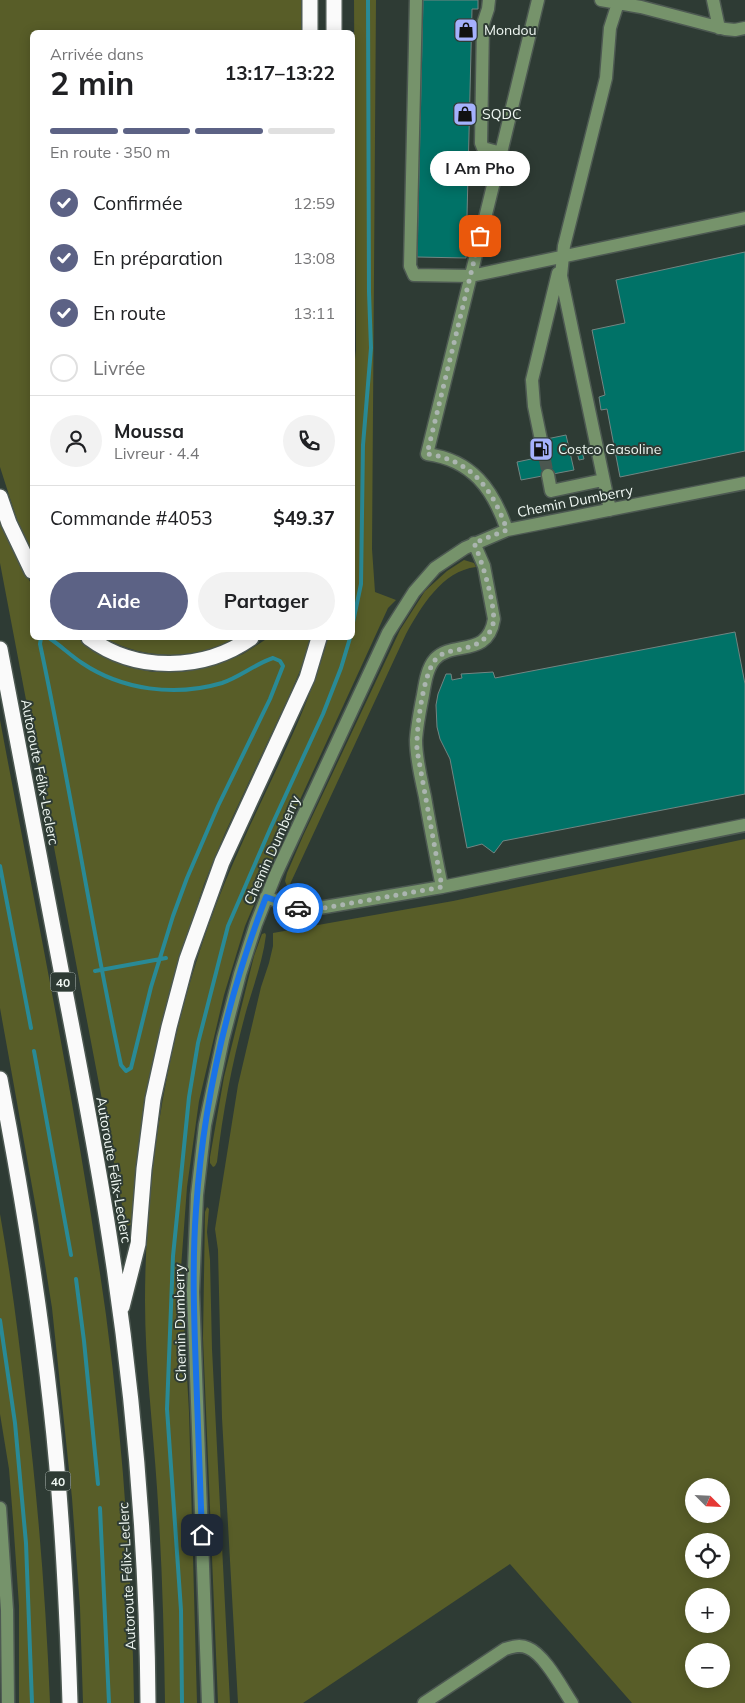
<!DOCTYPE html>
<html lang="fr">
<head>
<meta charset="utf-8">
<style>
	body { margin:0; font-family:Mulish,sans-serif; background:#f2f2f2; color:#202124; height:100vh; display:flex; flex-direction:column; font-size:19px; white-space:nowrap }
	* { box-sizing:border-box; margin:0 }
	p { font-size:16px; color:#757577 }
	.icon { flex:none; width:28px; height:28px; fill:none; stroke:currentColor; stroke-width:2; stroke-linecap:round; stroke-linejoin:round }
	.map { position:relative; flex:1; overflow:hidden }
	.sheet { position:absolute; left:30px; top:30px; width:325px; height:610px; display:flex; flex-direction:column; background:#fff; border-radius:8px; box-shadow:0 2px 12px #0003 }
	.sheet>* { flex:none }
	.needle { width:32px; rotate:114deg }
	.fabs { position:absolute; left:685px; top:1478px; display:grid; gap:10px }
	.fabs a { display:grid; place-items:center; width:45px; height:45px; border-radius:50%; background:#fff; box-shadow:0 2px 12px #0003; font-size:25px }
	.pin { position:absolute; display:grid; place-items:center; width:42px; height:42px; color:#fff; margin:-21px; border-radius:10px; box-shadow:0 2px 8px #0006 }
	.courier { position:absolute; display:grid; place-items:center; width:50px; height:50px; margin:-25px; border:4px solid #1a73e8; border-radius:50%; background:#fff; color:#222; box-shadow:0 1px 6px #0007 }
	.bubble { position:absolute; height:35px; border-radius:18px; background:#fff; box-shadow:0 2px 12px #0003; font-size:16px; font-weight:700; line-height:35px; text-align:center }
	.summary em { font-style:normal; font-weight:700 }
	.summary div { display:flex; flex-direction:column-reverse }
	.summary { display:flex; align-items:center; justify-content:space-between; height:85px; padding:0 20px }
	h1 { font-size:32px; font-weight:700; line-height:38px }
	.bar { display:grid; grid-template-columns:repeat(4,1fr); gap:8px 5px; align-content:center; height:60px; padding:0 20px }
	.bar i { height:6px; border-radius:4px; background:#e0e0e0 }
	.bar .current { background:#5c6285 }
	.bar p { grid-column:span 4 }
	.line { display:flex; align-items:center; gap:12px; padding:0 20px; border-top:1px solid #e0e0e0 }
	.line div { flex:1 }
	.round { display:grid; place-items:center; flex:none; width:52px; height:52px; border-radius:26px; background:#f2f2f2 }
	ol { padding:0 20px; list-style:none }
	li { display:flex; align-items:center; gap:15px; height:55px }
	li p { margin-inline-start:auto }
	li .icon { padding:5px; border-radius:50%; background:#5c6285; color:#fff; stroke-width:4 }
	li:last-child { color:#757577 }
	li i { width:28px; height:28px; border:2px solid #e0e0e0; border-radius:50% }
	.action { display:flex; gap:10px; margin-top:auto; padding:10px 20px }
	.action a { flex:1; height:58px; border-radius:30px; background:#5c6285; color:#fff; font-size:20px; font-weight:700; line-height:58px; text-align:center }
	.action a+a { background:#f2f2f2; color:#202124 }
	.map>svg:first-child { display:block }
	.green { fill:#585d28; fill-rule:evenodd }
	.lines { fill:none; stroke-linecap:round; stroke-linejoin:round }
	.stream { stroke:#298a96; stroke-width:4 }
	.building { fill:#007267; stroke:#728582 }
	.minor-tunnel { stroke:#4b5750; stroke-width:12; stroke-dasharray:12 6; stroke-linecap:butt }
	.minor-casing { stroke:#4d5952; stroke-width:15 }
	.highway-casing { stroke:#4d5952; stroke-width:18 }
	.minor { stroke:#76936b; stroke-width:12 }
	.highway { stroke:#fafafa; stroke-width:15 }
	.done { stroke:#abb5b0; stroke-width:5; stroke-dasharray:0 9 }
	.route { stroke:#1a73e8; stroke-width:6 }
	.labels { text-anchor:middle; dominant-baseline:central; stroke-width:4; stroke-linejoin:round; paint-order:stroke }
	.shield { fill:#2e3b34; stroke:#b5bfb9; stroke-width:1 }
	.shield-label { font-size:12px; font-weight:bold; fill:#eff7f2 }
	.poi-label { font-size:14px; fill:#eff7f2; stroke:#2e3b34; text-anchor:start }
	.street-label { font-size:14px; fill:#eff7f2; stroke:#2e3b34 }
</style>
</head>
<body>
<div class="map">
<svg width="745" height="1703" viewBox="0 0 745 1703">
	<rect width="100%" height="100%" fill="#2e3b34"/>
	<path class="green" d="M 0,0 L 301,0 L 302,32 L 32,32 L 32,554 L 17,520 L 0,467 Z
		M 354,0 L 376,0 L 372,549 L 375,592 L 396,600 L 388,608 L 372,643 L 276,852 L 245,926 L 224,995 L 199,1101 L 187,1187 L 181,1268 L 189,1412 L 197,1703 L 165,1703 C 164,1631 162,1560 157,1488 C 153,1426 145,1364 145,1301 C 145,1217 155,1126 174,1044 C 190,974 213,906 243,841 C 273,774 309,709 328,638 L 352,638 L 352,386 L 356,350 Z
		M 0,518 L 19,563 L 32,585 L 32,638 L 77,638 L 99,652 L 128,667 L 153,672 L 182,672 L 216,665 L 243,654 L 268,638 L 311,638 L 305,659 L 290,694 L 225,833 L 204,884 L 170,990 L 153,1060 L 144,1106 L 131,1225 L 126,1226 L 0,563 Z
		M 464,560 L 474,563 L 476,567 C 442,571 421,607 406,634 L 291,882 L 289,887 L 287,886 L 285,881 L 287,873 L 303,836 L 400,630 L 425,591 L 447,571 Z
		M 105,638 L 237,638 C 196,660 146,661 105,638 Z
		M 0,720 C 37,918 78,1115 106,1315 C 123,1443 132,1574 134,1703 L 83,1703 L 80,1607 L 72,1498 L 52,1308 L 37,1214 L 0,1008 Z
		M 745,839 L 745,1703 L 632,1703 L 510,1564 L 303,1703 L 238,1703 L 222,1418 L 218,1250 L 215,1229 L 238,1085 L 261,987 L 269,963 L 273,946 L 273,933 L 453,901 ZM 694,1486 L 721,1486 L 721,1514 L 694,1514 ZM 694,1541 L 721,1541 L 721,1569 L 694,1569 ZM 694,1596 L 721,1596 L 721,1624 L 694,1624 ZM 694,1651 L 721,1651 L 721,1679 L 694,1679 Z
		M 265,933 L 266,935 C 263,960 254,984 247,1008 C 233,1058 223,1110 217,1162 L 215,1166 L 213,1167 L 210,1163 L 210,1157 L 224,1077 L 254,956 L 262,934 Z
		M 207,1207 L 209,1209 L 207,1232 L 210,1260 L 212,1349 L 230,1703 L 218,1703 L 203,1338 L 205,1212 Z
		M 0,1214 C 11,1276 19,1339 26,1402 C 38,1502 46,1602 50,1703 L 19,1703 L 19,1606 L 13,1519 L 9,1469 L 0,1414 Z"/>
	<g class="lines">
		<path class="stream" d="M 352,627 L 361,584 L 363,445 L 371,348 L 369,292 L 368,0
			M 41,638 L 40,644 C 70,784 91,925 121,1065 L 126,1071 L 131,1068 L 151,987 L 173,916 L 187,878 L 218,806 L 270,699 L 283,666 L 280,661 L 273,658 C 255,664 240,677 222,683 C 175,697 122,690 82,663 C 70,655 60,645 49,638
			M 0,866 L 31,1028
			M 95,971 L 166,958
			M 34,1051 L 71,1255
			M 76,1279 L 84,1341 L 98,1484
			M 0,1320 L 15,1423 L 26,1543 L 32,1703
			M 100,1508 L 109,1703
			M 182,1703 L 181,1610 L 167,1409 L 173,1256 L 189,1097 L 198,1043 L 228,926 L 271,827 L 323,714 L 341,668 L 350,638"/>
	</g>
	<path class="building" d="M 423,0 L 478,0 L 478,9 L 472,9 L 466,258 L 417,257 Z
		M 745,252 L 745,451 L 620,477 L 607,409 L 601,410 L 599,397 L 605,395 L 592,330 L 625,323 L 616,280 Z
		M 566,435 L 574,470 L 521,480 L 517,462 L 536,458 L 532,442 Z
		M 581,448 L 584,459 L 579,460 L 576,449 Z
		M 735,632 L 745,684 L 745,794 L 503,841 L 494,853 L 482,844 L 467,848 L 450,759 L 440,739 L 437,727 L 436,705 L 438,694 L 446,674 L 451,674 L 452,680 L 462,678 L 461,674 L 493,672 L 495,678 Z"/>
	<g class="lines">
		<path class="minor-tunnel" d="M 541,440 L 548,475"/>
		<g class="minor-casing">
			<path id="minor" d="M 416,0 L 410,266 L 414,275 L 471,276 L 745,218
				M 489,0 L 488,9 L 483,24 L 481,143 L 483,148 L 501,153 L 427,454 C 472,460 493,489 507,530
				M 601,0 L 641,7 L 725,29 L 735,30 L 745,28
				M 713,0 L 719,28
				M 501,153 L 538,0
				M 541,440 L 534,406 L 532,380 L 558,273
				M 548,475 L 551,491 L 603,480
				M 610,510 L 561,276 L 564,246 L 606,78 L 610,28 L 619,0
				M 442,887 L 745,825
				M 266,897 L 292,907 L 313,909 L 442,887 C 436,857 430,827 425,797 C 421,778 416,759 416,740 C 417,725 420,710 423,695 C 425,683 427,668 435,659 C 453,640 488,658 494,619 L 484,566 L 474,543
				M 0,1508 L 7,1610 L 8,1703
				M 208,1703 L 193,1292 L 197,1195 L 205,1125 L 223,1039 L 240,974 L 256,924 L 275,876 L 388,633 L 414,592 L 435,568 L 465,548 L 507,530 L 745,483
				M 424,1703 L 505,1649 C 512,1647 520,1644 528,1648 C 544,1654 562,1688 572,1703"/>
		</g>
		<g class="highway-casing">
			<path id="highway" d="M 310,0 L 310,32
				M 334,0 L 334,32
				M 0,497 L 9,523 L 32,571
				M 89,638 C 136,673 204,671 251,638
				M 0,649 C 22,765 44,881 66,996 C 81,1074 96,1151 108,1228 C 133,1385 147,1545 148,1703
				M 0,1079 C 21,1188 39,1298 51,1408 C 62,1506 67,1605 70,1703
				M 122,1307 L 138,1244 L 144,1169 L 153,1099 L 169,1027 L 187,959 L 222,862 L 307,678 L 319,638"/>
		</g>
		<use href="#minor" class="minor"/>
		<use href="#highway" class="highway"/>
	</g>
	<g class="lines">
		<path class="done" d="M 298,908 L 324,908 L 442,887 L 417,750 C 416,730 423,675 435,660 C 443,650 457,651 469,647 C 480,644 490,636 493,624 C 497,609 481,558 474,543 L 507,530 C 493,490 472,460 427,454 L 480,236"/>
		<path class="route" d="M 202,1535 C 200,1481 198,1426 196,1372 C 194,1318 192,1264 196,1210 C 203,1103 228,996 266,897 L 298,908"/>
	</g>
	<defs>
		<g id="shop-square" transform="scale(1.25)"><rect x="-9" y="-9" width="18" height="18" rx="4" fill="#a5b1fc" stroke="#2e3b34"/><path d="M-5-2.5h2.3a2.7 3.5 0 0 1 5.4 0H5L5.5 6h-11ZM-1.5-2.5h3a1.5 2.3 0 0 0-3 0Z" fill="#111"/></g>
		<g id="fuel-square" transform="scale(1.25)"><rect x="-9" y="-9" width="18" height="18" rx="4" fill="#a5b1fc" stroke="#2e3b34"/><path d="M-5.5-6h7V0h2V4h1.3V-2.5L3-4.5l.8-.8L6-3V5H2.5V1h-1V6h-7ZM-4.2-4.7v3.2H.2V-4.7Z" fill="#111"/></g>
	</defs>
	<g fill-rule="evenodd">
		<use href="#shop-square" x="466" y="30"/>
		<use href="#shop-square" x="465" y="114"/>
		<use href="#fuel-square" x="541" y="449"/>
	</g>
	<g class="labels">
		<g class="shield">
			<rect x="50.5" y="972.5" width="25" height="19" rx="4"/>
			<rect x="45.5" y="1471.5" width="25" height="19" rx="4"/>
		</g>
		<g class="shield-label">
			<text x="63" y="982">40</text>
			<text x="58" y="1481">40</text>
		</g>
		<g class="poi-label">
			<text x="484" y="30">Mondou</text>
			<text x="482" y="114">SQDC</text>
			<text x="558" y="449">Costco Gasoline</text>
		</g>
		<g class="street-label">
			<text transform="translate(575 501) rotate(-11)">Chemin Dumberry</text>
			<text transform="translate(40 772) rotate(79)">Autoroute Félix-Leclerc</text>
			<text transform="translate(272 850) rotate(-66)">Chemin Dumberry</text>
			<text transform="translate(114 1170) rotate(80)">Autoroute Félix-Leclerc</text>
			<text transform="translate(180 1323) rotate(-91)">Chemin Dumberry</text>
			<text transform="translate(127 1576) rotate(-93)">Autoroute Félix-Leclerc</text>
		</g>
	</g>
</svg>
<div class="fabs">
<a><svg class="needle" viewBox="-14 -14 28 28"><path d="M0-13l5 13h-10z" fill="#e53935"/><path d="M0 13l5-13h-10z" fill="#757577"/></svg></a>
<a><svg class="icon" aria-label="locate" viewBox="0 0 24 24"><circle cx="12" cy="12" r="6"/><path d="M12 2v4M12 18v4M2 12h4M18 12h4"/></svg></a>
<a>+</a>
<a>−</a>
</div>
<div class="pin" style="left:480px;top:236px;background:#ea580c"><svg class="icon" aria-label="bag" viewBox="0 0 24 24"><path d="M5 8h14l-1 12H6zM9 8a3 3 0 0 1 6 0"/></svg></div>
<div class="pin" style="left:202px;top:1535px;background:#1f2937"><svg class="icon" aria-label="home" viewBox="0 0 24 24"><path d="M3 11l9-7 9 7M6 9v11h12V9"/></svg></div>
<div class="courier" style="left:298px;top:908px"><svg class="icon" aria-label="car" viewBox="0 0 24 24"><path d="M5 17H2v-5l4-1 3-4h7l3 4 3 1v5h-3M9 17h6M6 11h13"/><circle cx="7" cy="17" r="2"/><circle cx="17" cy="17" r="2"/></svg></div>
<div class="bubble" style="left:430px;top:151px;width:100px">I Am Pho</div>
<section class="sheet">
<div class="summary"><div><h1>2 min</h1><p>Arrivée dans</p></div><em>13:17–13:22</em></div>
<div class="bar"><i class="current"></i><i class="current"></i><i class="current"></i><i></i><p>En route · 350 m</p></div>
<ol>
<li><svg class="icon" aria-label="check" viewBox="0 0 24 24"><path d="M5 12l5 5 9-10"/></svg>Confirmée<p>12:59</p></li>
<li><svg class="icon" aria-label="check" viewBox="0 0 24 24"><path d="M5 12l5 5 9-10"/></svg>En préparation<p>13:08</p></li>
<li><svg class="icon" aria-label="check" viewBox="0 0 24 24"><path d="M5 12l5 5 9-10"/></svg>En route<p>13:11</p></li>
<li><i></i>Livrée</li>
</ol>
<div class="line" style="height:90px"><a class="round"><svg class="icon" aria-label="person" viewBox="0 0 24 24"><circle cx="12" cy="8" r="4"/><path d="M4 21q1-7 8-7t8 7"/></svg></a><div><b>Moussa</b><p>Livreur · 4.4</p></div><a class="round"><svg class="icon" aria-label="phone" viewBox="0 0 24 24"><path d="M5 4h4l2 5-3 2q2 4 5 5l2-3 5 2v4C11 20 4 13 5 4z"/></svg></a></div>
<div class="line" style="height:65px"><div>Commande #4053</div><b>$49.37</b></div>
<div class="action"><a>Aide</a><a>Partager</a></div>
</section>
</div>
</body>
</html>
